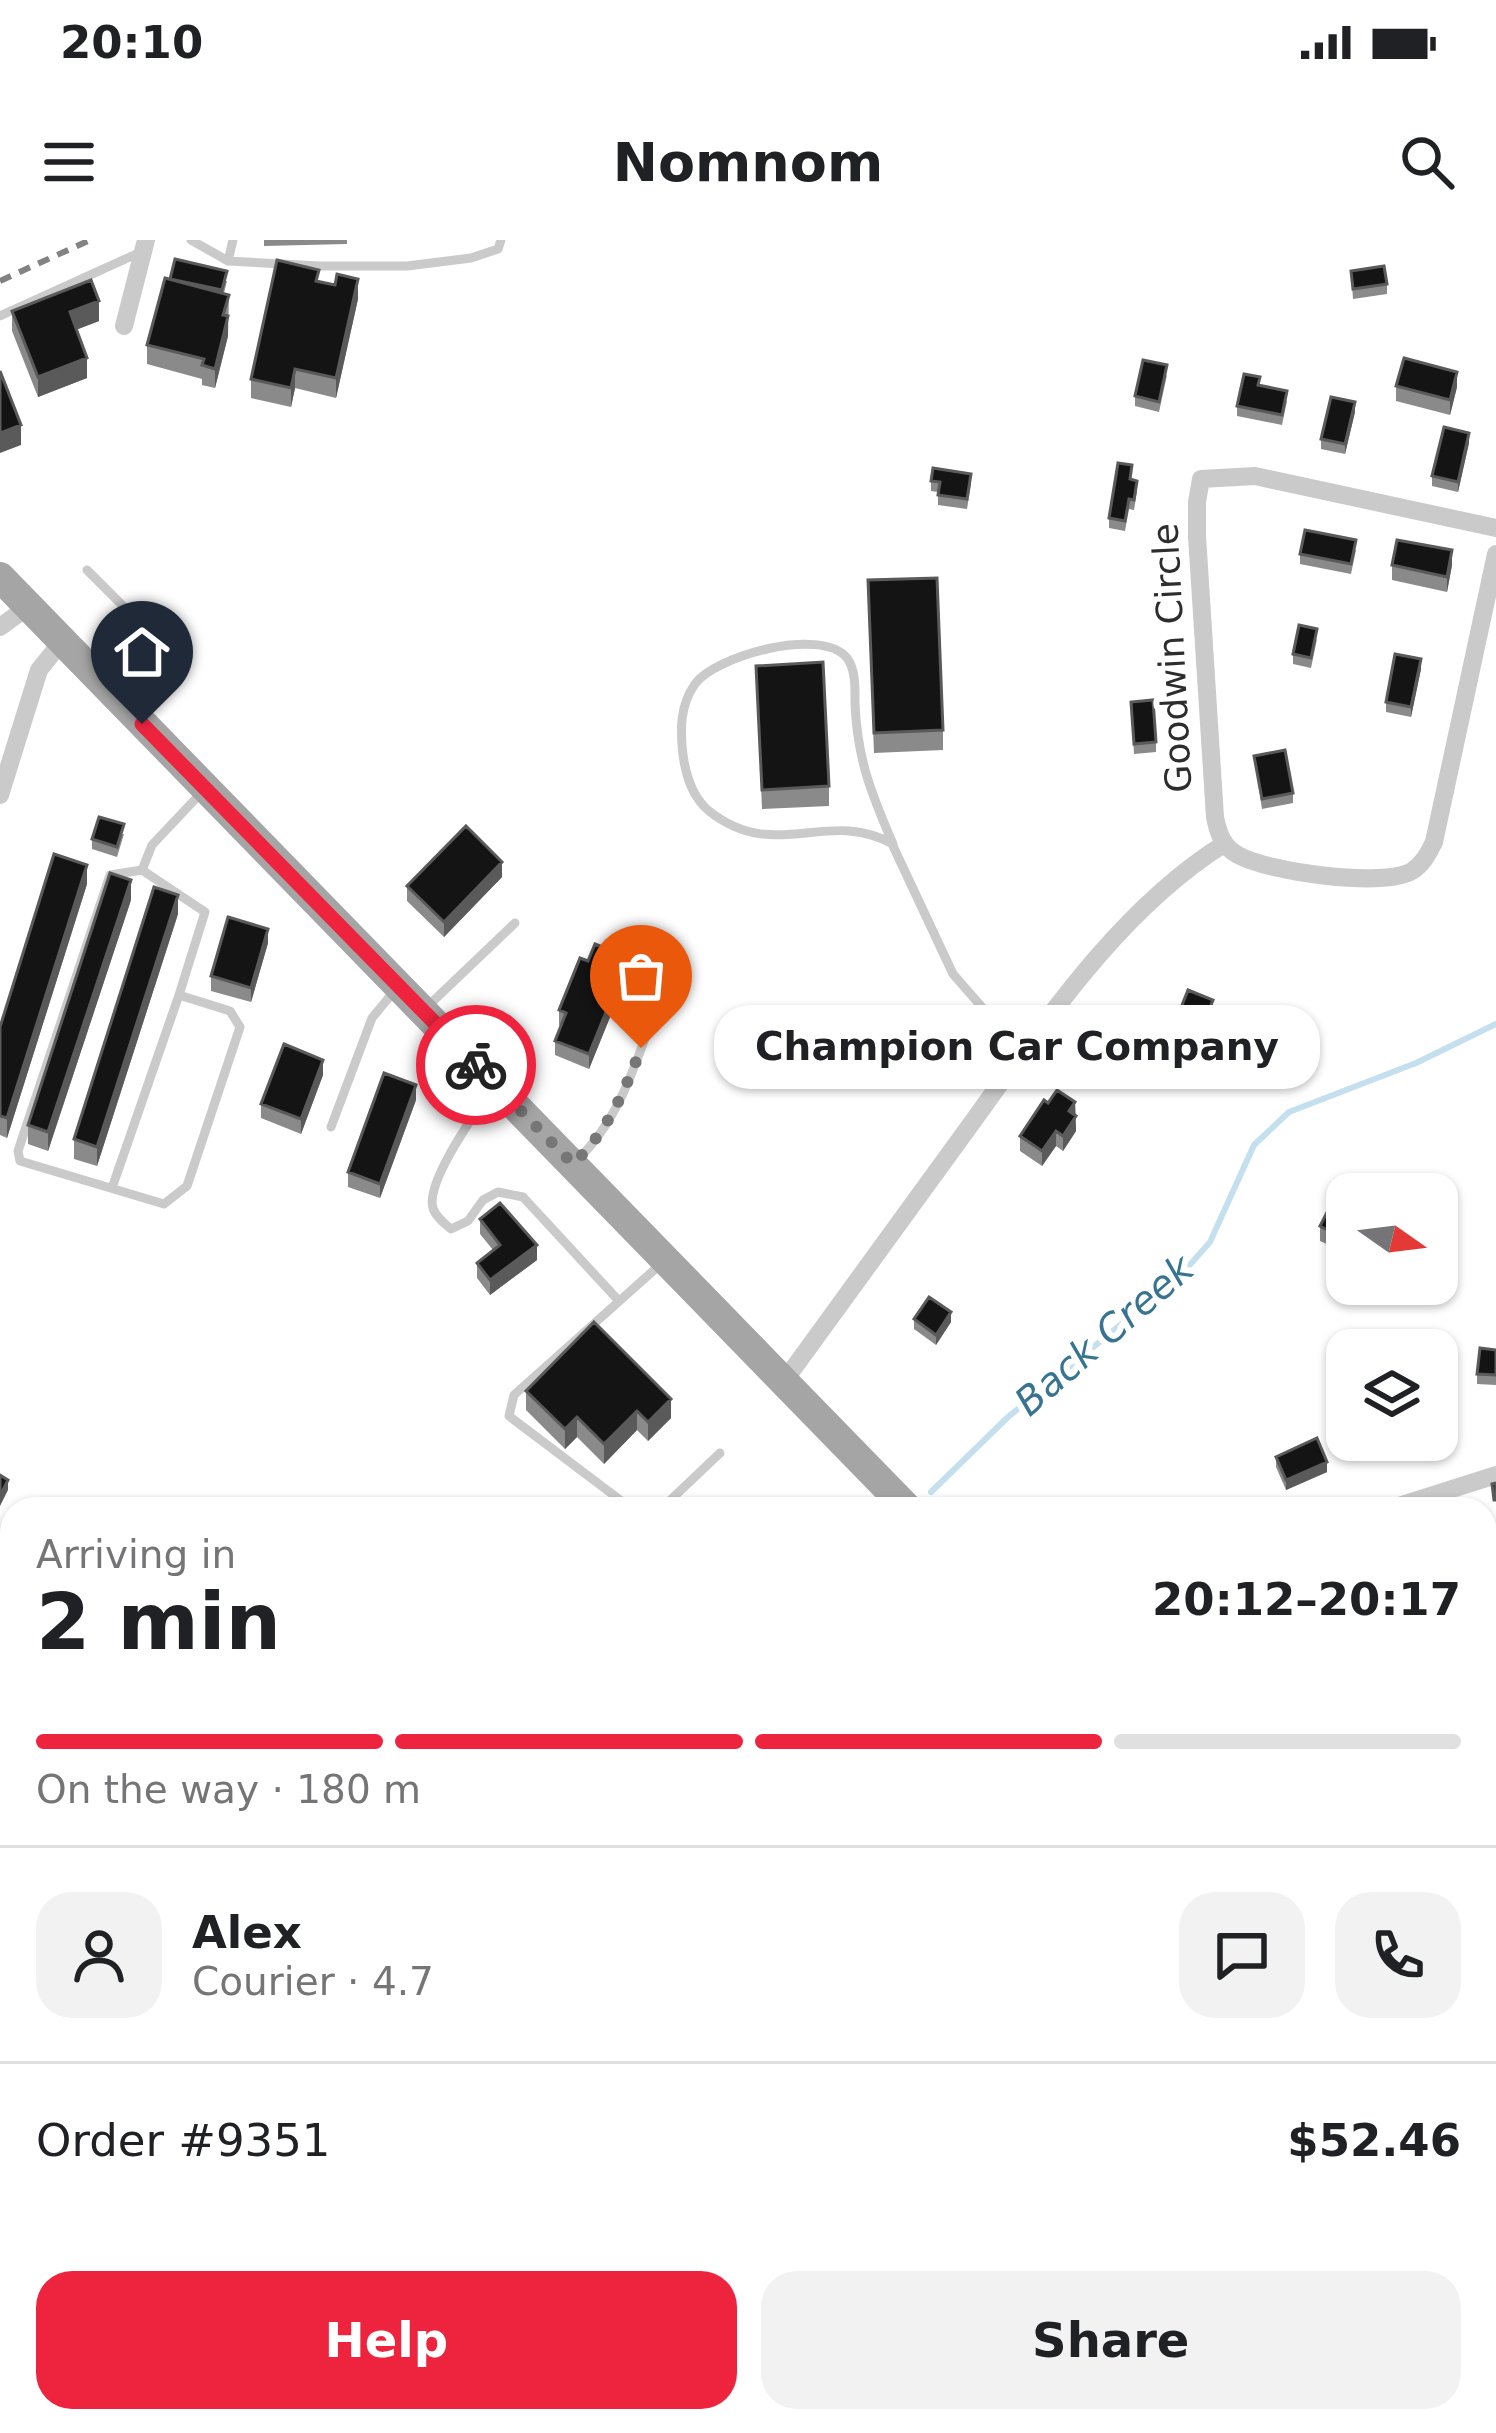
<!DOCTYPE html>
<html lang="en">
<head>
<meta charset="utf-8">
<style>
	body { margin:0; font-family:"DejaVu Sans",sans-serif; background:#f2f2f2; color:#202124; height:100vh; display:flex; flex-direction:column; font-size:45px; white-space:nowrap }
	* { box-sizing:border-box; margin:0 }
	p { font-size:39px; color:#757577 }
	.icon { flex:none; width:66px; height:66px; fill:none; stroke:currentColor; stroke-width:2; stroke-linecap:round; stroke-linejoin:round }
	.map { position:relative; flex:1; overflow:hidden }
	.panel { position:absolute; left:0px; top:1257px; width:1497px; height:936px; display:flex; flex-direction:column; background:#fff; border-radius:36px 36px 0 0; box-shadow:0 3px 9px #0004 }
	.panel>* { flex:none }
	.needle { width:78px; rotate:104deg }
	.controls { position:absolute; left:1326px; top:933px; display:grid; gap:24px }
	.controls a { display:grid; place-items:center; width:132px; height:132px; border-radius:24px; background:#fff; box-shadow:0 3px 9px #0004; font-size:60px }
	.pin { position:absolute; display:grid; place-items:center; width:102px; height:102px; color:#fff; margin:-123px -51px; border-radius:50% 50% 50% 0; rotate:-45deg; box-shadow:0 0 12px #0007 }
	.pin .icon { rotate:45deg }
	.courier { position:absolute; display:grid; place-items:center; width:120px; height:120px; margin:-60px; border:9px solid #ee243f; border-radius:50%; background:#fff; color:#222; box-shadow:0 3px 15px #0007 }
	.bubble { position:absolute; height:84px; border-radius:36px; background:#fff; box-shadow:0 3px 9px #0004; font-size:39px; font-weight:600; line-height:84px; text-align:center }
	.headline em { font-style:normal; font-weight:600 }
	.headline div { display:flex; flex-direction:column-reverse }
	.headline { display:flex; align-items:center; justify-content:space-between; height:204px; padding:0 36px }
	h1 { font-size:78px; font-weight:600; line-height:90px }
	.bar { display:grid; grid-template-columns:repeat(4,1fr); gap:18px 12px; align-content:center; height:144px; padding:0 36px }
	.bar i { height:15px; border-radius:9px; background:#e0e0e0 }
	.bar .current { background:#ee243f }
	.bar p { grid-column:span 4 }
	.line { display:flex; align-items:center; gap:30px; padding:0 36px; border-top:3px solid #e0e0e0 }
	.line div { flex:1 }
	.round { display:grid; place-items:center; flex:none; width:126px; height:126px; border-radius:36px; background:#f2f2f2 }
	.cta { display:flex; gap:24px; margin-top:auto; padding:24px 36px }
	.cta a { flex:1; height:138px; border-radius:36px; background:#ee243f; color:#fff; font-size:48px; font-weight:600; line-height:138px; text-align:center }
	.cta a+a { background:#f2f2f2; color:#202124 }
	.status { display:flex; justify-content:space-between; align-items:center; height:84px; padding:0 60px; background:#fff; direction:ltr }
	.status svg { height:33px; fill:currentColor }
	header { display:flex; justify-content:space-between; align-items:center; height:156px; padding:0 36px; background:#fff; font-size:54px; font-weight:600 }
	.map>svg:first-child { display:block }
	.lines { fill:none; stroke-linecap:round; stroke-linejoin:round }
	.stream { stroke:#c4dfed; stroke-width:6 }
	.lane { stroke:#cacaca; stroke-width:9 }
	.street { stroke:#cacaca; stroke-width:18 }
	.primary { stroke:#a5a5a5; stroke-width:30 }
	.rail { stroke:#828282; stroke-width:6; stroke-dasharray:12 9; stroke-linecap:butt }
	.wall { fill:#8a8a8a }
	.shaded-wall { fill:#5a5a5a }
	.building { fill:#141414; stroke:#5a5a5a; stroke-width:3 }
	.done { stroke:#767676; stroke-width:12; stroke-dasharray:0 21.6 }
	.route { stroke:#ee243f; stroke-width:15 }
	.labels { text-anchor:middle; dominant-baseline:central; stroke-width:12; stroke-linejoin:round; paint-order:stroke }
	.street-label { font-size:36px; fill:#2d2d2d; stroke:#fff }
	.water-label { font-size:39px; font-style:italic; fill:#377492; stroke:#fff }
</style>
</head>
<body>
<div class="status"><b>20:10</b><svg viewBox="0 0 49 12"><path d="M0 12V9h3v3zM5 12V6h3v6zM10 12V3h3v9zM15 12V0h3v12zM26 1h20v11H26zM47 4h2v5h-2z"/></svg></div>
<header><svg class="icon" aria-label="menu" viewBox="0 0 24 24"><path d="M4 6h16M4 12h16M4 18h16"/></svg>Nomnom<svg class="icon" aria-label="search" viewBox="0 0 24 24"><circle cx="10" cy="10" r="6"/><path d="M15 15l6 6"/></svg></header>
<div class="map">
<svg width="1496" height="2193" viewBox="0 0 1496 2193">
	<rect width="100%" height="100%" fill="#fff"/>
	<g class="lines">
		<path class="stream" d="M 931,1252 L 1008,1177 L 1180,1036 L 1210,1002 L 1254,905 L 1289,872 L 1416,823 L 1496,784
			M 865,2181 L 866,2193"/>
		<path class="lane" d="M 191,0 L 228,21 L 319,26 L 407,26 L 471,18 L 498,9 L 501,0
			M 228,21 L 233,0
			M 0,76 L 143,11
			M 87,330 L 141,384 L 109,444
			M 893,604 C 827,567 776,624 709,571 C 692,557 686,536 683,515 C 680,490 680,465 695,444 C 715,416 821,386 847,418 C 856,430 855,449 855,463 C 857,518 871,553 893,604 L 893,606 L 953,734 L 1022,813
			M 142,630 L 205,672 L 179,755 L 230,771 L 240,787 L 187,946 L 164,964 L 20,921 L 18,911 L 110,635 L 142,630 L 152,605 L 202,552
			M 428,766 L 515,683
			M 492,848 C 477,871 425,942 433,968 C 435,976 444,983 451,989 L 468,981 L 483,960 L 498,952 L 523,957 L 619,1061
			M 331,887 L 372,778 L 395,750
			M 577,920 C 620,880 637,819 657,765 C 657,736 633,721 610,707
			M 112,948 L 179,755
			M 632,1269 L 509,1176 L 514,1155 L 662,1023
			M 661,1269 L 720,1213
			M 1485,1605 L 1496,1608
			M 1485,1747 L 1496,1726
			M 758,2181 L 760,2193"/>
		<path class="street" d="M 124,86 L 146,0
			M 1496,288 L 1255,236 L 1201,239 L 1197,262 L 1197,296 L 1215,577 C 1218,593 1223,607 1238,615 C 1268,632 1382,648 1412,631 C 1423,624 1428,614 1434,602 L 1496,314
			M 0,387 L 29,366
			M 0,555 L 39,430 L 63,400
			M 785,1140 C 849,1051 914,962 979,873 C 1049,776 1122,668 1224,604
			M 1389,1269 L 1496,1235
			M 0,1665 L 12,1668
			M 1485,1837 L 1496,1839
			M 0,2003 L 12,2006
			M 380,2181 L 390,2193"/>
		<path class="primary" d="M 0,337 L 908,1269
			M 1233,2181 L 1233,2193"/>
		<path class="rail" d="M 0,41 L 90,0
			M 0,1552 L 12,1557
			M 1485,2097 L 1496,2100"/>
	</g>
	<path class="wall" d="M 264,0 L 347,0 L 347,4 L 264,6 Z
		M 1351,31 L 1387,44 L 1387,54 L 1353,59 Z
		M 170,39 L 227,41 L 224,53 L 229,55 L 228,96 L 215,148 L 202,145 L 202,139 L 147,124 L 147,105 Z
		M 319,41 L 358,59 L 336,158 L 295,148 L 291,167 L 251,158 L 251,139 Z
		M 12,71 L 99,81 L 76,90 L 87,138 L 38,157 L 12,91 Z
		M 1167,135 L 1159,172 L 1135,166 L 1135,156 Z
		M 1260,146 L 1287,161 L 1282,185 L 1237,176 L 1237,166 Z
		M 1396,146 L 1457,147 L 1450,175 L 1396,161 Z
		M 1355,172 L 1345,214 L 1321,209 L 1321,199 Z
		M 1469,203 L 1458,252 L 1432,246 L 1432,236 Z
		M 1131,240 L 1137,251 L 1134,270 L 1129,269 L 1125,291 L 1109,288 L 1109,278 Z
		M 931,241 L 971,244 L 967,269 L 938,265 L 938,252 L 931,251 Z
		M 1356,310 L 1351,334 L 1300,324 L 1300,314 Z
		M 1392,325 L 1452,325 L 1447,352 L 1392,340 Z
		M 868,360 L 943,490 L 943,510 L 874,513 Z
		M 1317,399 L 1311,428 L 1293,424 L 1293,414 Z
		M 756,426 L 829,546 L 829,566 L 762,569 Z
		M 1421,429 L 1411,477 L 1386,472 L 1386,462 Z
		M 1131,462 L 1156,502 L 1156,512 L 1134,514 Z
		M 1254,516 L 1293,553 L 1293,563 L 1262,569 Z
		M 124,594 L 117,617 L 92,609 L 92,599 Z
		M 502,637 L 444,697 L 407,661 L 407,646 Z
		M 87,644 L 7,898 L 0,895 L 0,787 Z
		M 131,660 L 48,911 L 28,904 L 28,885 Z
		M 178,674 L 97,926 L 74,919 L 74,899 Z
		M 268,703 L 251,762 L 211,751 L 211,736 Z
		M 588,721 L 620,729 L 618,734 L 621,750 L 589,829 L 555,815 L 555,801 L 561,786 L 559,785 L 559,770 Z
		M 1213,770 L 1198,807 L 1173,797 L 1173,788 Z
		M 323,835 L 301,894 L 261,878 L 261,864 Z
		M 416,860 L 380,958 L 348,947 L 348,932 Z
		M 1075,862 L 1076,891 L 1063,911 L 1056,906 L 1042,926 L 1020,911 L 1020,896 L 1048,863 Z
		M 1347,963 L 1347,1034 L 1329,1024 L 1331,1006 L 1320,1001 L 1320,986 Z
		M 480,979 L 537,1020 L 490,1055 L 477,1038 L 477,1023 L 493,1010 L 480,994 Z
		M 914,1079 L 951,1082 L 936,1105 L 914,1089 Z
		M 1496,1110 L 1496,1145 L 1477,1144 L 1477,1134 Z
		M 526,1151 L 671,1178 L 648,1201 L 637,1190 L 604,1224 L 577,1197 L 565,1209 L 526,1170 Z
		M 1276,1217 L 1327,1232 L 1286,1250 L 1276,1227 Z
		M 1496,1452 L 1496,1586 L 1485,1583 L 1485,1478 Z
		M 1485,1615 L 1496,1617 L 1496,1706 L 1485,1703 Z
		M 12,2033 L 12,2083 L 0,2079 L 0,2058 Z
		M 428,2181 L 687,2181 L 695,2193 L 435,2193 Z"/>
	<path class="shaded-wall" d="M 358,39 L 358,59 L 336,158 L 336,138 Z
		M 99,61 L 99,81 L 70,92 L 70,72 Z
		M 228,76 L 228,96 L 215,148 L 215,129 Z
		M 87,118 L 87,138 L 38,157 L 38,137 Z
		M 295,129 L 295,148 L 291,167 L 291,148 Z
		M 1457,132 L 1457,147 L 1450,175 L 1450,160 Z
		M 1355,162 L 1355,172 L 1345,214 L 1345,204 Z
		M 21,185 L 21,205 L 0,213 L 0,193 Z
		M 1469,193 L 1469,203 L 1458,252 L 1458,242 Z
		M 1452,310 L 1452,325 L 1447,352 L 1447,337 Z
		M 1421,419 L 1421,429 L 1411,477 L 1411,467 Z
		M 502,622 L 502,637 L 444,697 L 444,682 Z
		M 87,625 L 87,644 L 7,898 L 7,878 Z
		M 131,640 L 131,660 L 48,911 L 48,892 Z
		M 178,655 L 178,674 L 97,926 L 97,907 Z
		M 268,689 L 268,703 L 251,762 L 251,748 Z
		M 620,714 L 620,729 L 613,746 L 613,731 Z
		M 621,735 L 621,750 L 589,829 L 589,814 Z
		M 1213,760 L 1213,770 L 1198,807 L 1198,797 Z
		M 323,820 L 323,835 L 301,894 L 301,879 Z
		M 416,845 L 416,860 L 380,958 L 380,944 Z
		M 1075,862 L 1076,891 L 1063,911 L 1063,896 L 1069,871 Z
		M 1056,891 L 1056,906 L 1042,926 L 1042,911 Z
		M 537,1005 L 537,1020 L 490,1055 L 490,1040 Z
		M 951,1072 L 951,1082 L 936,1105 L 936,1095 Z
		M 671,1159 L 671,1178 L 648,1201 L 648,1182 Z
		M 637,1171 L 637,1190 L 604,1224 L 604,1204 Z
		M 577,1177 L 577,1197 L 565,1209 L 565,1189 Z
		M 1327,1222 L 1327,1232 L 1286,1250 L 1286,1240 Z
		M 8,1240 L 8,1250 L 0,1266 L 0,1256 Z"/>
	<path class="building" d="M 175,19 L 227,31 L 222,50 L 170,39 Z
		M 277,20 L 319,30 L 316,41 L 335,45 L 337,34 L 358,39 L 336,138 L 295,129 L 291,148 L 251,139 Z
		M 1384,26 L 1387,44 L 1353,49 L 1351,31 Z
		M 165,38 L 229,55 L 223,75 L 228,76 L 215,129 L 202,125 L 204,119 L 147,105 Z
		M 91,40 L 99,61 L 70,72 L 87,118 L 38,137 L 12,71 Z
		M 1404,118 L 1457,132 L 1450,160 L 1396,146 Z
		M 1143,120 L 1167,125 L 1159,162 L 1135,156 Z
		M 0,131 L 21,185 L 0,193 Z
		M 1244,134 L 1260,137 L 1258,145 L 1287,151 L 1282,175 L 1237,166 Z
		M 1331,157 L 1355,162 L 1345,204 L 1321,199 Z
		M 1444,187 L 1469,193 L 1458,242 L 1432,236 Z
		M 1118,223 L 1132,225 L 1130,239 L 1137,241 L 1134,260 L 1129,259 L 1125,281 L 1109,278 Z
		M 933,228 L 971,234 L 967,259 L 938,255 L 940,242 L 931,241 Z
		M 1305,290 L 1356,300 L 1351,324 L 1300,314 Z
		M 1397,300 L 1452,310 L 1447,337 L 1392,325 Z
		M 937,338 L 943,490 L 874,493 L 868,340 Z
		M 1299,385 L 1317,389 L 1311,418 L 1293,414 Z
		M 1395,414 L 1421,419 L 1411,467 L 1386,462 Z
		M 823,422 L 829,546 L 762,550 L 756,426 Z
		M 1153,460 L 1156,502 L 1134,504 L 1131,462 Z
		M 1285,510 L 1293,553 L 1262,559 L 1254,516 Z
		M 99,577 L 124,584 L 117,607 L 92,599 Z
		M 466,586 L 502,622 L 444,682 L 407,646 Z
		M 54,614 L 87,625 L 7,878 L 0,876 L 0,787 Z
		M 110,633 L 131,640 L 48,892 L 28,885 Z
		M 154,647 L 178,655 L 97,907 L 74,899 Z
		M 228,677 L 268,689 L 251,748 L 211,736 Z
		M 595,704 L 620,714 L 613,731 L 621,735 L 589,814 L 555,801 L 566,773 L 559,770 L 580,718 L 588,721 Z
		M 1188,750 L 1213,760 L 1198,797 L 1173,788 Z
		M 284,804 L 323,820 L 301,879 L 261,864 Z
		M 384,833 L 416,845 L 380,944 L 348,932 Z
		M 1057,850 L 1075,862 L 1069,871 L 1076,876 L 1063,896 L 1056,891 L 1042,911 L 1020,896 L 1044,860 L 1048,863 Z
		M 1335,957 L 1347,963 L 1347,1019 L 1329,1010 L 1337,995 L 1320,986 Z
		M 500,963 L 537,1005 L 490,1040 L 477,1023 L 500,1005 L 480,979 Z
		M 929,1057 L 951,1072 L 936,1095 L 914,1079 Z
		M 594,1082 L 671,1159 L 648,1182 L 637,1171 L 604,1204 L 577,1177 L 565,1189 L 526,1151 Z
		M 1480,1108 L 1496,1110 L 1496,1135 L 1477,1134 Z
		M 1317,1198 L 1327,1222 L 1286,1240 L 1276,1217 Z
		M 0,1235 L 8,1240 L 0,1256 Z
		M 1496,1243 L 1496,1260 L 1494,1260 L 1492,1244 Z
		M 1492,1451 L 1496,1452 L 1496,1566 L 1485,1563 L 1485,1478 Z
		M 1485,1615 L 1496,1617 L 1496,1686 L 1485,1683 Z
		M 7,2032 L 12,2033 L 12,2073 L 0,2069 L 0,2058 Z
		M 194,2181 L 218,2181 L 223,2193 L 180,2193 L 196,2185 Z
		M 440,2181 L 687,2181 L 695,2193 L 448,2193 Z
		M 236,2184 L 271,2186 L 270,2193 L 235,2193 Z
		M 1309,2187 L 1310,2193 L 1289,2193 L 1289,2189 Z"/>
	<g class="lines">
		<path class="done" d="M 476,825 L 573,924 C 607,892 625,851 641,808"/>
		<path class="route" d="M 142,484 L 476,825"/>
	</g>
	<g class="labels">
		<g class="street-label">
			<text transform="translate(1172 418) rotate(-93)">Goodwin Circle</text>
		</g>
		<g class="water-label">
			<text transform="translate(1104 1095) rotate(-41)">Back Creek</text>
		</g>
	</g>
</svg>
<div class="controls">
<a><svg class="needle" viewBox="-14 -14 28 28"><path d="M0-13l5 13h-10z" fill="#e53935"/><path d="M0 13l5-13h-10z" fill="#757577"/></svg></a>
<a><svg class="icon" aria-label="layers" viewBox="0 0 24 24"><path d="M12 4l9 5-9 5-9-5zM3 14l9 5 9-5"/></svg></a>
</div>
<div class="pin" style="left:641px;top:808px;background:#ea580c"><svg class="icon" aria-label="bag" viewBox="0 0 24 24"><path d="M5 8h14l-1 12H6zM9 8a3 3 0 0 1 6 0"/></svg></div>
<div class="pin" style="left:142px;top:484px;background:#1f2937"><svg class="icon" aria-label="home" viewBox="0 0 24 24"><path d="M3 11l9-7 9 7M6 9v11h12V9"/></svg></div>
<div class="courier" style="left:476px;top:825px"><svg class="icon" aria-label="bike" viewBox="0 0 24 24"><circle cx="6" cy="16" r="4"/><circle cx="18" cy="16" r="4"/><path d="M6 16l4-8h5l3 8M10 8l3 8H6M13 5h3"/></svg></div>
<div class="bubble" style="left:714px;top:765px;width:606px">Champion Car Company</div>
<section class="panel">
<div class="headline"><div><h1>2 min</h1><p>Arriving in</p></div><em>20:12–20:17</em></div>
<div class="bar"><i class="current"></i><i class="current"></i><i class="current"></i><i></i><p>On the way · 180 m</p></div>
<div class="line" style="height:216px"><a class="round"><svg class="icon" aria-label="person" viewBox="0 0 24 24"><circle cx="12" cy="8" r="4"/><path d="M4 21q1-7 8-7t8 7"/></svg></a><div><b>Alex</b><p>Courier · 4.7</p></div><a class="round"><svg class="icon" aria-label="chat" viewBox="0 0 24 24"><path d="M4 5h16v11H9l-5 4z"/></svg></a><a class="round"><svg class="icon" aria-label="phone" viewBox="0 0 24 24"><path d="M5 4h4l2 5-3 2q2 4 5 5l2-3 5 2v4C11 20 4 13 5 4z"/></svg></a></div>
<div class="line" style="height:156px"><div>Order #9351</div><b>$52.46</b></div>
<div class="cta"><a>Help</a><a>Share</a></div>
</section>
</div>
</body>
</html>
